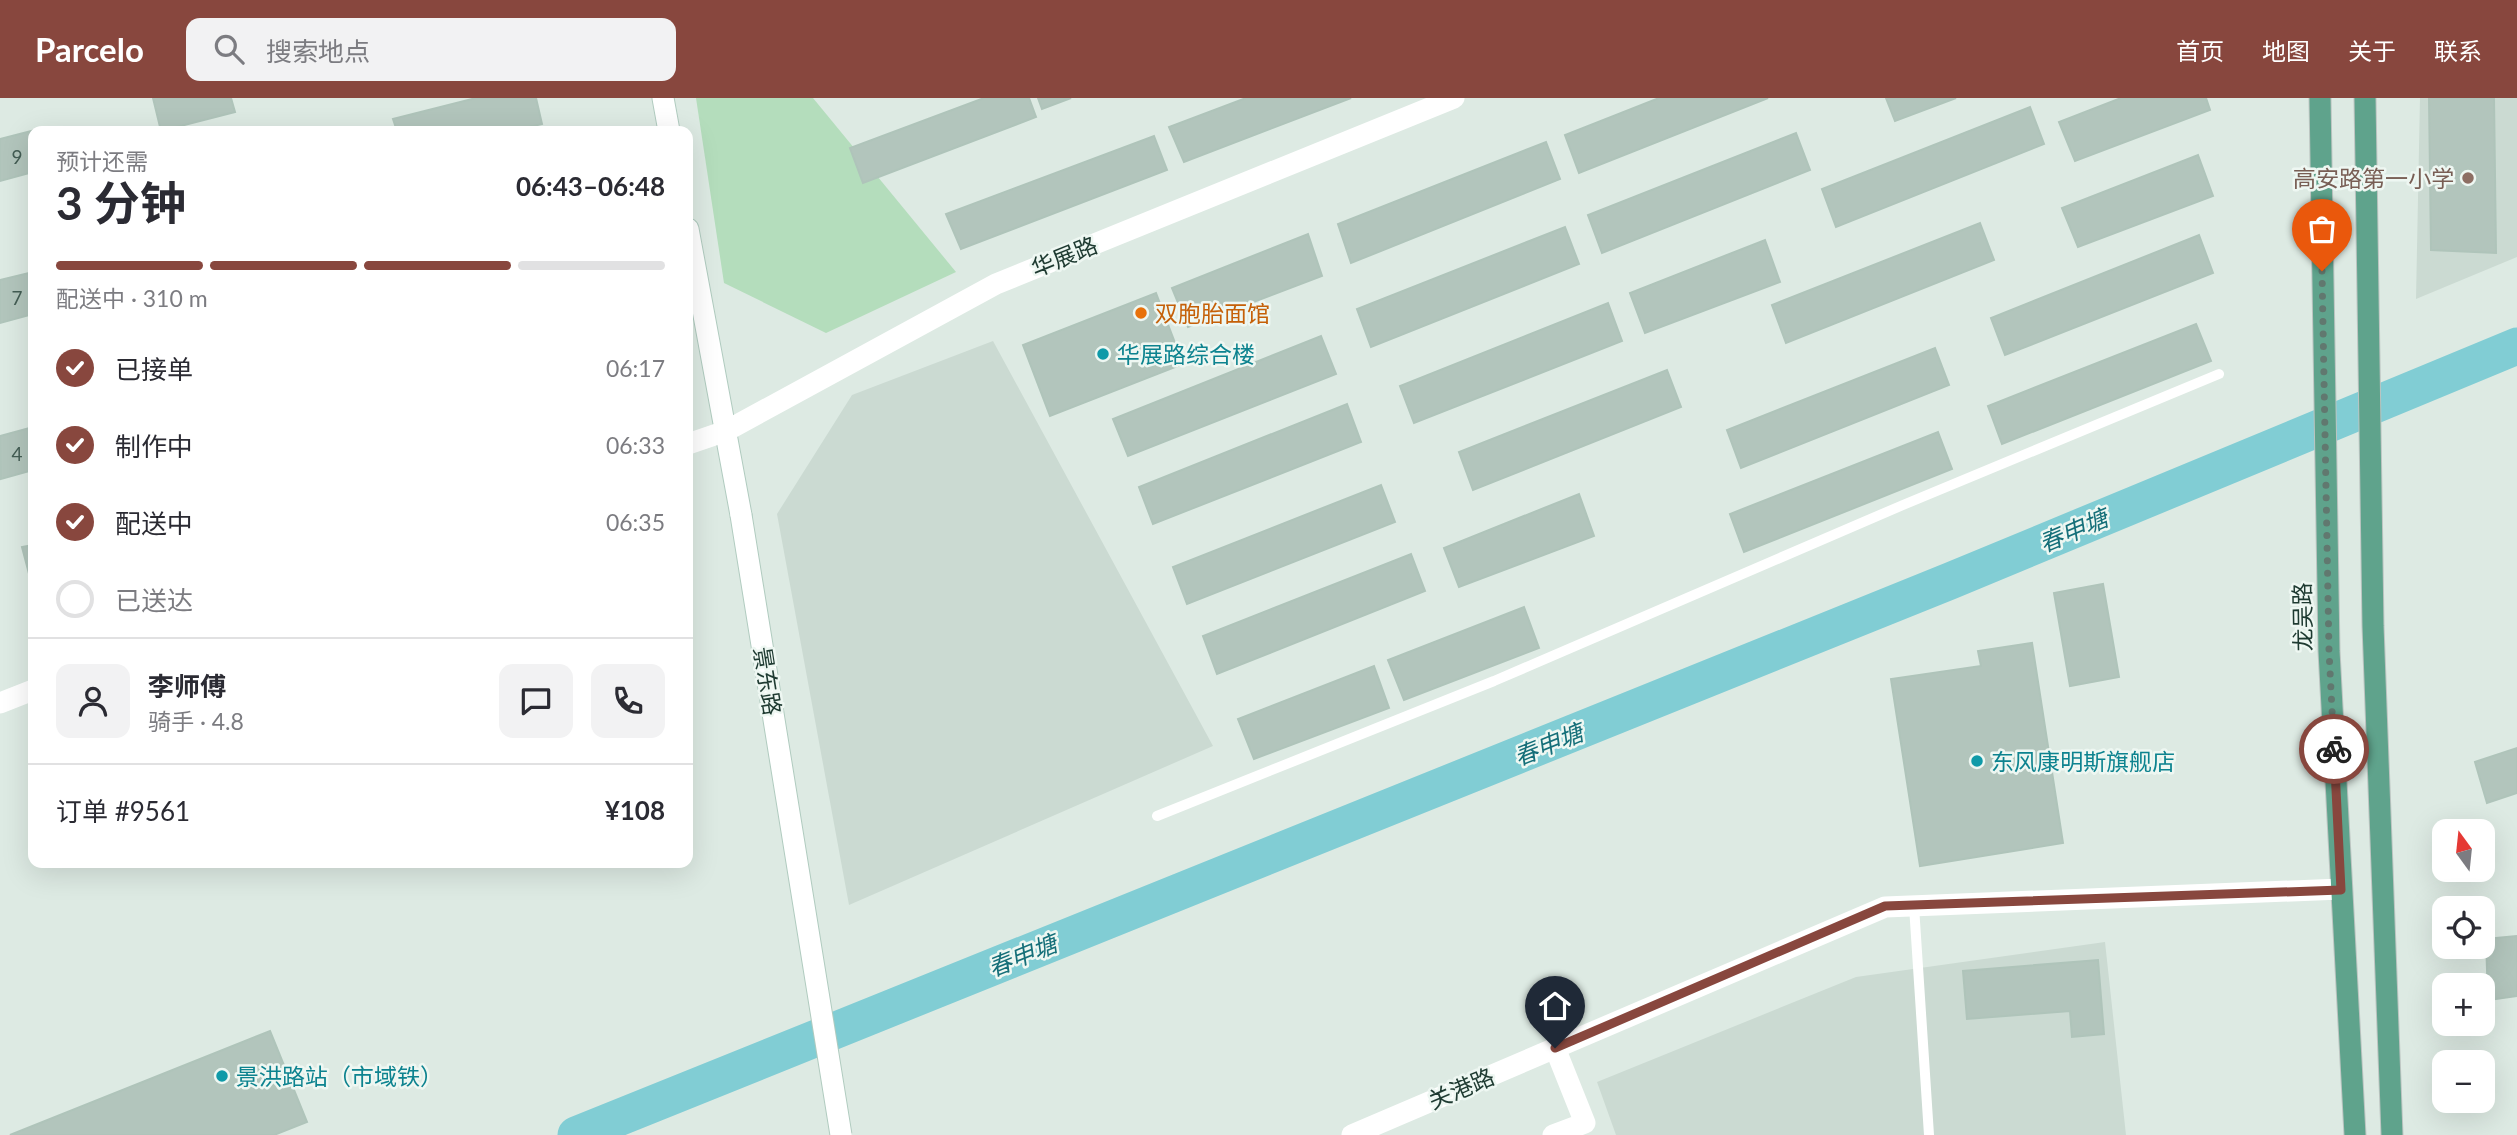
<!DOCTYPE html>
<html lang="zh">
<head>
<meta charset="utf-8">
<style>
	body { margin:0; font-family:Lato,"Noto Sans SC",sans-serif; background:#f2f2f3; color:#2b2b33; height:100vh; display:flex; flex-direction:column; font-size:26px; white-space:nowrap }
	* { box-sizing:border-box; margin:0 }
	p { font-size:23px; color:#7c7c81 }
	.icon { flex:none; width:38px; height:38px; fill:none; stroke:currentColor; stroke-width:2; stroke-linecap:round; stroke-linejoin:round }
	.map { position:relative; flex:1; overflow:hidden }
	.drawer { position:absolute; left:28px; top:28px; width:665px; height:742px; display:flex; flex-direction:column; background:#fff; border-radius:14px; box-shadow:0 7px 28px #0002 }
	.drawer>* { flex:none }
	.needle { width:46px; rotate:345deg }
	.buttons { position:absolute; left:2432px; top:721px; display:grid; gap:14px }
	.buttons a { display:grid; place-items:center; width:63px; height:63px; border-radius:14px; background:#fff; box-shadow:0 7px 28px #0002; font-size:35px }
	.pin { position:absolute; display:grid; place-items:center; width:60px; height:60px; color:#fff; margin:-72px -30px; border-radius:50% 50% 50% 0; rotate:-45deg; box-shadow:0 0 7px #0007 }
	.pin .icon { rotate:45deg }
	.courier { position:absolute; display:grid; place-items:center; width:70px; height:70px; margin:-35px; border:5px solid #88473e; border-radius:50%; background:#fff; color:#222; box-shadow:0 2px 9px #0007 }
	.summary em { font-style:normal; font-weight:700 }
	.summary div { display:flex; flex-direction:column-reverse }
	.summary { display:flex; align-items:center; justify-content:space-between; height:119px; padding:0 28px }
	h1 { font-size:46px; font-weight:700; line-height:52px }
	.bar { display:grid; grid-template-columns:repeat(4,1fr); gap:10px 7px; align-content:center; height:84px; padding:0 28px }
	.bar i { height:9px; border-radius:5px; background:#e1e1e2 }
	.bar .on { background:#88473e }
	.bar p { grid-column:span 4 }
	.line { display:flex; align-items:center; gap:18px; padding:0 28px; border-top:2px solid #e1e1e2 }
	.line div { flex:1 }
	.round { display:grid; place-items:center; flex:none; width:74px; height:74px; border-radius:14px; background:#f2f2f3 }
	ol { padding:0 28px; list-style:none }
	li { display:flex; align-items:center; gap:21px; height:77px }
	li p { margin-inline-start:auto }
	li .icon { padding:7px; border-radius:50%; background:#88473e; color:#fff; stroke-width:4 }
	li:last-child { color:#7c7c81 }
	li i { width:38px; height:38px; border:4px solid #e1e1e2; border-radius:50% }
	header { display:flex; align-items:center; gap:42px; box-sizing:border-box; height:98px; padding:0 35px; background:#88473e; color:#fff }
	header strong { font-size:33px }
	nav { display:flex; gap:38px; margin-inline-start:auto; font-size:24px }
	.search { width:490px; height:63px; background:#f2f2f3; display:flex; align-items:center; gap:18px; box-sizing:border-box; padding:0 24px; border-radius:14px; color:#7c7c81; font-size:26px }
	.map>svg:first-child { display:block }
	.built { fill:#cbdad2 }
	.green { fill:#b4ddbc }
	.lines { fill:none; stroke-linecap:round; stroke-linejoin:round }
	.river { stroke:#81cdd4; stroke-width:37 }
	.building { fill:#b2c5bc; stroke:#afc4ba; stroke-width:2 }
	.secondary-casing { stroke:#b0cbbf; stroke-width:23 }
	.primary-casing { stroke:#bcc4c1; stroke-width:23 }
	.lane { stroke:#fff; stroke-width:10 }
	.street { stroke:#fff; stroke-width:21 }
	.secondary { stroke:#fff; stroke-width:21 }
	.primary { stroke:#5fa38c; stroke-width:21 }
	.secondary-bridge-casing { stroke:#b0cbbf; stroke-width:23; stroke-linecap:butt }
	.secondary-bridge { stroke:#fff; stroke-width:21 }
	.done { stroke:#61786f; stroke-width:7; stroke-dasharray:0 12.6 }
	.route { stroke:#88473e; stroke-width:9 }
	.education-dot { fill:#8d6e63; stroke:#eef7f2; stroke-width:2.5 }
	.food-dot { fill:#e8710a; stroke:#eef7f2; stroke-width:2.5 }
	.culture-dot { fill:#0f9aa8; stroke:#eef7f2; stroke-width:2.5 }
	.labels { text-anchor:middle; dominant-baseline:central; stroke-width:5; stroke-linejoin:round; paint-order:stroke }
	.number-label { font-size:19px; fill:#435d54 }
	.education-label { font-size:23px; fill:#785e54; stroke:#eef7f2; text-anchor:end }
	.street-label { font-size:23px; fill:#1e3a31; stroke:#eef7f2 }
	.food-label { font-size:23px; fill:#c56008; stroke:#eef7f2; text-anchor:start }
	.culture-label { font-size:23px; fill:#0d838f; stroke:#eef7f2; text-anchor:start }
	.water-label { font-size:24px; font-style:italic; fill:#156f79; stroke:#eef7f2 }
</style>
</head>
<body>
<header>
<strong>Parcelo</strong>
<div class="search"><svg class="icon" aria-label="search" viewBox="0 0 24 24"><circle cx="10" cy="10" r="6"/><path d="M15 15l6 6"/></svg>搜索地点</div>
<nav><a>首页</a><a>地图</a><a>关于</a><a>联系</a></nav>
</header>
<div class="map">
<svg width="2517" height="1037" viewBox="0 0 2517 1037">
	<rect width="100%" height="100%" fill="#ddeae3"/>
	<path class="built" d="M 2420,0 L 2517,0 L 2517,159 L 2416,201 Z
		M 993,243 L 1213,648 L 849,807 L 777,416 L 852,297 Z
		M 2105,844 L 2126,1037 L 1616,1037 L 1597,984 L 1856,879 Z"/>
	<path class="green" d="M 696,0 L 813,0 L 956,174 L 826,235 L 724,185 Z"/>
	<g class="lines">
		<path class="river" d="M 576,1037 L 1950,483 L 2517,248"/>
	</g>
	<path class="building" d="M 153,0 L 231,0 L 235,14 L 161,33 Z
		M 476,0 L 536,0 L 542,26 L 512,33 L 397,33 L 393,21 Z
		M 984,0 L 1029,0 L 1036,19 L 863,85 L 850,50 Z
		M 1038,0 L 1071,0 L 1042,11 Z
		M 1246,0 L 1351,0 L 1184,64 L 1169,29 Z
		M 1659,0 L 1768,0 L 1579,75 L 1565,37 Z
		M 1886,0 L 1956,0 L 1895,23 Z
		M 2121,0 L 2206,0 L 2210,12 L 2075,63 L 2059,24 Z
		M 2429,0 L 2494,0 L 2496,155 L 2431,152 Z
		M 2030,9 L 2044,46 L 1836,129 L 1822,91 Z
		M 39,31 L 33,33 L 33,74 L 0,83 L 0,41 Z
		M 1796,35 L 1810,72 L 1602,155 L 1588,117 Z
		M 1154,38 L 1167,72 L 961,151 L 946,116 Z
		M 1546,44 L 1560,81 L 1351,165 L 1338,126 Z
		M 2198,57 L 2213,98 L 2078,149 L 2062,110 Z
		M 1980,125 L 1994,162 L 1786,245 L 1772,207 Z
		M 1565,129 L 1579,166 L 1371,249 L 1357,211 Z
		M 1308,136 L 1322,178 L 1188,229 L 1172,190 Z
		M 2199,137 L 2213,175 L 2005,257 L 1991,220 Z
		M 1765,142 L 1780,184 L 1645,235 L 1630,195 Z
		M 33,174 L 33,216 L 0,225 L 0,182 Z
		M 1156,195 L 1183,266 L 1050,318 L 1023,247 Z
		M 1608,205 L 1622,243 L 1414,325 L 1400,288 Z
		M 2196,226 L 2211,263 L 2002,346 L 1988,308 Z
		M 1321,238 L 1336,276 L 1128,358 L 1113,321 Z
		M 1935,250 L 1949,287 L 1741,370 L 1727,332 Z
		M 1667,272 L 1681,309 L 1473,392 L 1459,354 Z
		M 1347,306 L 1361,344 L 1153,426 L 1139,389 Z
		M 33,329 L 33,372 L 1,381 L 0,338 Z
		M 1938,334 L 1952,371 L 1744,454 L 1730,416 Z
		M 1381,387 L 1395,424 L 1187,506 L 1173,469 Z
		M 1579,396 L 1594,438 L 1459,489 L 1444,450 Z
		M 33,447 L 33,491 L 22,449 Z
		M 1411,456 L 1425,493 L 1217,576 L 1203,538 Z
		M 2103,486 L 2119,579 L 2070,588 L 2054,495 Z
		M 1524,509 L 1539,550 L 1404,602 L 1388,562 Z
		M 2032,545 L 2063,745 L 1920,768 L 1891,581 L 1981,568 L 1978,553 Z
		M 1374,568 L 1389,610 L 1254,661 L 1238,621 Z
		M 2517,650 L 2517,695 L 2487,705 L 2475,664 Z
		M 2517,838 L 2517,898 L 2488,902 L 2486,841 Z
		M 2098,862 L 2104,936 L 2072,939 L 2070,913 L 1967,921 L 1963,873 Z
		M 270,933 L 307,1024 L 274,1037 L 10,1037 Z"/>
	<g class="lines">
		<g class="secondary-casing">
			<path id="secondary" d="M 663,0 L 669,33
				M 688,131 L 741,417"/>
		</g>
		<g class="primary-casing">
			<path id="primary" d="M 2320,0 L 2329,553 L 2355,1037
				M 2365,0 L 2373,528 L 2392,1037"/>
		</g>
		<path class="lane" d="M 1157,718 L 1494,583 L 1903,407 L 2219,276
			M 1914,808 L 1929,1037"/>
		<path class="street" d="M 688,346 L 726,333 L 996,186 L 1454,0
			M 0,605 L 33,592
			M 1352,1037 L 1885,809 L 2341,791
			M 1553,1037 L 1585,1025 L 1555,950"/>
		<use href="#secondary" class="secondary"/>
		<use href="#primary" class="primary"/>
		<g class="secondary-bridge-casing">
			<path id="secondary-bridge" d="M 741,417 L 841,1037"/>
		</g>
		<use href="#secondary-bridge" class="secondary-bridge"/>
	</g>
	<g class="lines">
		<path class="done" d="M 2322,173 L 2329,553 L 2334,651"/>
		<path class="route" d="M 1555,950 L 1885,808 L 2341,792 L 2334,651"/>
	</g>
	<circle class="education-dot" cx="2468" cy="80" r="7"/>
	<circle class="food-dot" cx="1141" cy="215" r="7"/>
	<g class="culture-dot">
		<circle cx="1103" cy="256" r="7"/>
		<circle cx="1977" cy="663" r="7"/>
		<circle cx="222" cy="978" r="7"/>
	</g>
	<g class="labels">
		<g class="number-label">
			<text x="17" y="58">9</text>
			<text x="17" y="199">7</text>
			<text x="17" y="355">4</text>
		</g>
		<g class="education-label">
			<text x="2454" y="80">高安路第一小学</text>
		</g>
		<g class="street-label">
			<text transform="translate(1064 158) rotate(-22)">华展路</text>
			<text transform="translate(2302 519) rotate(-91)">龙吴路</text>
			<text transform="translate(768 583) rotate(81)">景东路</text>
			<text transform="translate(1461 990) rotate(-23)">关港路</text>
		</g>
		<g class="food-label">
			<text x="1155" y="215">双胞胎面馆</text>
		</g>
		<g class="culture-label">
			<text x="1117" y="256">华展路综合楼</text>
			<text x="1991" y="663">东风康明斯旗舰店</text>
			<text x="236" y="978">景洪路站（市域铁）</text>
		</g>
		<g class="water-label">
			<text transform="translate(2073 432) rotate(-23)">春申塘</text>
			<text transform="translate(1548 646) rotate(-22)">春申塘</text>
			<text transform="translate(1022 857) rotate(-22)">春申塘</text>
		</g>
	</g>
</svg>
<div class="buttons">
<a><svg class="needle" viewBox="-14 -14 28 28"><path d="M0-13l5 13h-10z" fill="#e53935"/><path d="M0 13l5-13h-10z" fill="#7c7c81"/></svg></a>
<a><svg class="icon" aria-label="locate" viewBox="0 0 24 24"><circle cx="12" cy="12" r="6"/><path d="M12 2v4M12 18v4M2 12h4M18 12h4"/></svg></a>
<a>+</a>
<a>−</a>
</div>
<div class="pin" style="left:2322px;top:173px;background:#ea580c"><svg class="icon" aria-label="bag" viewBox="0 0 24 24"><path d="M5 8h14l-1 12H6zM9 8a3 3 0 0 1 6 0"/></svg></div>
<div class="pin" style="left:1555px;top:950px;background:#1f2937"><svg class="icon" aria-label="home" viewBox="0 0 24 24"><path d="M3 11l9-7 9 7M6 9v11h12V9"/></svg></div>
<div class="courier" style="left:2334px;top:651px"><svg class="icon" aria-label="bike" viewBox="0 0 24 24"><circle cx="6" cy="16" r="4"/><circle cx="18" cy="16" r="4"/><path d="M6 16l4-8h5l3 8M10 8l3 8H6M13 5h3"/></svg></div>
<section class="drawer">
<div class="summary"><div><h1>3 分钟</h1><p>预计还需</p></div><em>06:43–06:48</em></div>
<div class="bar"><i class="on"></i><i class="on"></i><i class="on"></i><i></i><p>配送中 · 310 m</p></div>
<ol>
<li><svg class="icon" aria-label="check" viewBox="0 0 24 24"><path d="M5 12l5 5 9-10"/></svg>已接单<p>06:17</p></li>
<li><svg class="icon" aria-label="check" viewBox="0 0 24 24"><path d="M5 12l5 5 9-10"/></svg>制作中<p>06:33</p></li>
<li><svg class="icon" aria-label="check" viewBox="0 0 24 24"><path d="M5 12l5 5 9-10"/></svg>配送中<p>06:35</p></li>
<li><i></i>已送达</li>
</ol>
<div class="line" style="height:126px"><a class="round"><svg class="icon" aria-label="person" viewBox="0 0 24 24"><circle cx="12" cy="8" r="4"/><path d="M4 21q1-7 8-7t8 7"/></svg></a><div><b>李师傅</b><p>骑手 · 4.8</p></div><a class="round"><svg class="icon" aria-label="chat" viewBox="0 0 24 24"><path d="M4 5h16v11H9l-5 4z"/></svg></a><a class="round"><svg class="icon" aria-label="phone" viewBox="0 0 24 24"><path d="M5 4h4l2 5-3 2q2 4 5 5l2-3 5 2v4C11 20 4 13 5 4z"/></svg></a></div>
<div class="line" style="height:91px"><div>订单 #9561</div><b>¥108</b></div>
</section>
</div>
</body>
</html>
